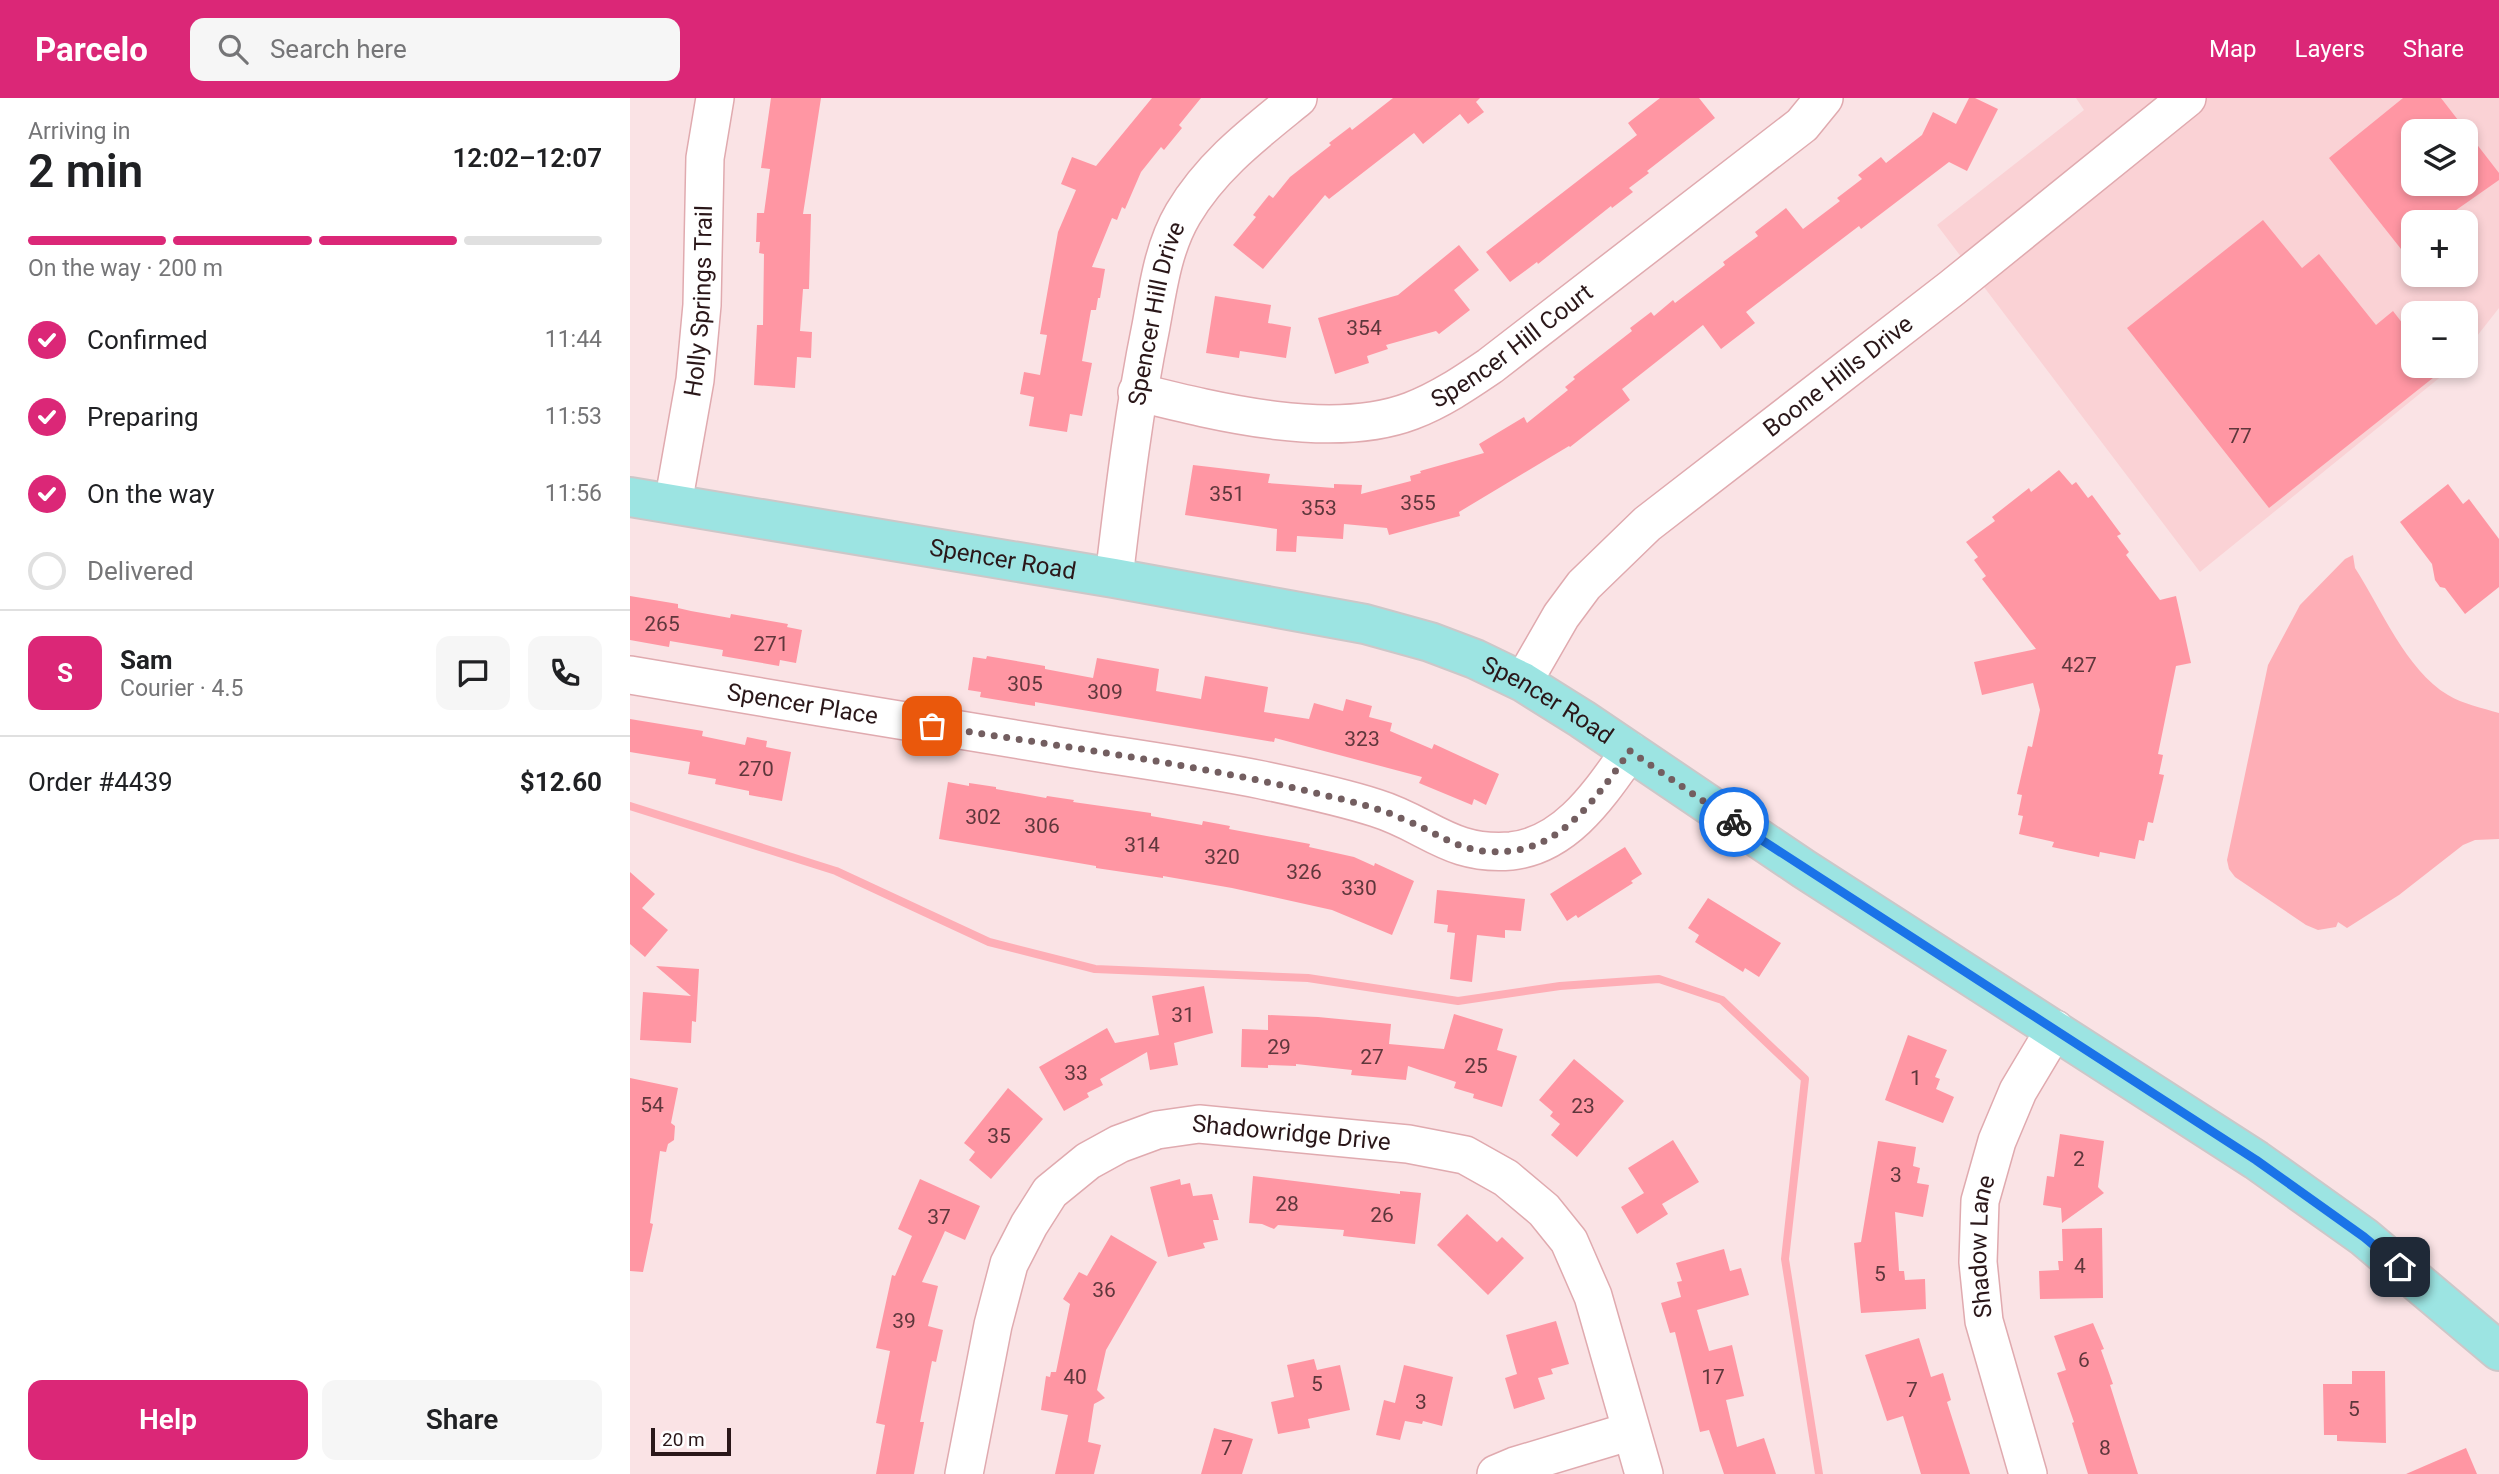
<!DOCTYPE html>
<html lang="en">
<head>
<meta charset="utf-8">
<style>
	body { margin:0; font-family:Roboto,sans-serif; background:#f6f6f6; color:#202124; height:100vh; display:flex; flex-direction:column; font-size:26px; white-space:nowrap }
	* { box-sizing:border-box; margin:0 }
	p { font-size:23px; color:#757577 }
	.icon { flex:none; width:38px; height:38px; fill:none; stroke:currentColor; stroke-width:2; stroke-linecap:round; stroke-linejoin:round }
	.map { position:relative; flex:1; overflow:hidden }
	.details { display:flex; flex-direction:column; background:#fff; width:630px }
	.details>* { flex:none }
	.fabs { position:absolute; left:1771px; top:21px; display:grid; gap:14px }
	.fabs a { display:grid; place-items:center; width:77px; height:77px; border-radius:14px; background:#fff; box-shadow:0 4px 10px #0003; font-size:35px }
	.scale { position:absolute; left:21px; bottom:18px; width:80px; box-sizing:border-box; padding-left:7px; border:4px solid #2a1719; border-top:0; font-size:19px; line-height:24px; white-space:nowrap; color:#2a1719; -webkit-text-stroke:5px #fff; paint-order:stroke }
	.pin { position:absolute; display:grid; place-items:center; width:60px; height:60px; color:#fff; margin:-30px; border-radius:14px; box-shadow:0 4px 10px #0006 }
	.courier { position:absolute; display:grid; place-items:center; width:70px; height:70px; margin:-35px; border:5px solid #1a73e8; border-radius:50%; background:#fff; color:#222; box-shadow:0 2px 9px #0007 }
	.overview em { font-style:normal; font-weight:600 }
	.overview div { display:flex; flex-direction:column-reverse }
	.overview { display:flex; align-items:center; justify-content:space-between; height:119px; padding:0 28px }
	h1 { font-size:46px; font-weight:600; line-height:52px }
	.bar { display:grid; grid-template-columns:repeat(4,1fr); gap:10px 7px; align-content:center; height:84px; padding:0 28px }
	.bar i { height:9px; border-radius:5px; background:#e0e0e0 }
	.bar .selected { background:#db2777 }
	.bar p { grid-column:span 4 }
	.line { display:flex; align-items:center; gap:18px; padding:0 28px; border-top:2px solid #e0e0e0 }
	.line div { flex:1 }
	.round { display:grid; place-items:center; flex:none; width:74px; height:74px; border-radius:14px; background:#f6f6f6 }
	ol { padding:0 28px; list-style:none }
	li { display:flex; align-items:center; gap:21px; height:77px }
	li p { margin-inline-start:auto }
	li .icon { padding:7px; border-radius:50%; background:#db2777; color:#fff; stroke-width:4 }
	li:last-child { color:#757577 }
	li i { width:38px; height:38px; border:4px solid #e0e0e0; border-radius:50% }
	.cta { display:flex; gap:14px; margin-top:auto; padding:14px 28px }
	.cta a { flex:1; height:80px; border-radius:14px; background:#db2777; color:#fff; font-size:28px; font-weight:600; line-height:80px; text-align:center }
	.cta a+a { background:#f6f6f6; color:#202124 }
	header { display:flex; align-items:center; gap:42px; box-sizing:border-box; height:98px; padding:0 35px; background:#db2777; color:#fff }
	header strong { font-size:33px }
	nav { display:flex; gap:38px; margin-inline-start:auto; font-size:24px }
	.search { width:490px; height:63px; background:#f6f6f6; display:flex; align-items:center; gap:18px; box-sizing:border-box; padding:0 24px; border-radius:14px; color:#757577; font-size:26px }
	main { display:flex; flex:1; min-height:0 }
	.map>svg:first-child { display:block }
	.built { fill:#fad2d5; fill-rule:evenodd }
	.water { fill:#feaeb6 }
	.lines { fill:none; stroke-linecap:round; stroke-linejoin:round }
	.stream { stroke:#feaeb6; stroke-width:8 }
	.building { fill:#ff96a3; fill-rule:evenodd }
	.minor-casing { stroke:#e0aaaf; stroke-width:40 }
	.major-casing { stroke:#ccc7c8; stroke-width:42 }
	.minor { stroke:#fff; stroke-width:37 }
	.major { stroke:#9ce4e2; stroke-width:38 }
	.done { stroke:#735e60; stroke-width:7; stroke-dasharray:0 12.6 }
	.route { stroke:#1a73e8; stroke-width:9 }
	.labels { text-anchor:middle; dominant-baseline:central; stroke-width:5; stroke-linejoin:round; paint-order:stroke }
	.number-label { font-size:21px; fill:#5f373c }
	.street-label { font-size:24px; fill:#2a1719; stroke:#fff }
</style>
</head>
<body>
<header>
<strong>Parcelo</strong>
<div class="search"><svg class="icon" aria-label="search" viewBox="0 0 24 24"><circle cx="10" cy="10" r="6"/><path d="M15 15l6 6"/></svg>Search here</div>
<nav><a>Map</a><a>Layers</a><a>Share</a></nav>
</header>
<main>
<section class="details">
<div class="overview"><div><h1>2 min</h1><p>Arriving in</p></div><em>12:02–12:07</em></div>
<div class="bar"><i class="selected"></i><i class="selected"></i><i class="selected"></i><i></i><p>On the way · 200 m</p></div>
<ol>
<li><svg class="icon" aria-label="check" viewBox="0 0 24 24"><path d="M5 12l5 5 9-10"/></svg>Confirmed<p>11:44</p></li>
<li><svg class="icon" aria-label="check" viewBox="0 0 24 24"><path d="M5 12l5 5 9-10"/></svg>Preparing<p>11:53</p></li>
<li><svg class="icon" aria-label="check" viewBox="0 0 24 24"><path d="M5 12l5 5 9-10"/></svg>On the way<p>11:56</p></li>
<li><i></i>Delivered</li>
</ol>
<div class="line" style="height:126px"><b class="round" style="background:#db2777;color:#fff">S</b><div><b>Sam</b><p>Courier · 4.5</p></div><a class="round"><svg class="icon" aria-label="chat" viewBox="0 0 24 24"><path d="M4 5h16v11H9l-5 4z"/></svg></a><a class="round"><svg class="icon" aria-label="phone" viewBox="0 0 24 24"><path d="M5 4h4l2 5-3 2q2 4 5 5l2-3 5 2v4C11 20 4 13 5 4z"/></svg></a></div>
<div class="line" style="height:91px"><div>Order #4439</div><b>$12.60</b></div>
<div class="cta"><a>Help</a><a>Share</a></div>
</section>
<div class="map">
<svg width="1869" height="1376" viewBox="0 0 1869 1376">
	<rect width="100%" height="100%" fill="#fae3e5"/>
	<path class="built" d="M 1446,0 L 1869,0 L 1869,210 L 1836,252 L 1836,215 L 1783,215 L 1783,268 L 1824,268 L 1570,474 L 1307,127 L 1454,12 ZM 1783,33 L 1836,33 L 1836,86 L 1783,86 ZM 1783,124 L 1836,124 L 1836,177 L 1783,177 Z"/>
	<path class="water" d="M 1723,457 L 1725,470 C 1751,510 1776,572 1818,597 C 1833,606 1852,610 1869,615 L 1869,741 L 1845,742 L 1833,747 L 1769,797 L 1717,830 L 1708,824 L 1706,829 L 1688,832 L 1676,827 L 1605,779 L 1599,771 L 1597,762 L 1638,567 L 1670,507 L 1715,461 Z"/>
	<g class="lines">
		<path class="stream" d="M 0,708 L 206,773 L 359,844 L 465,871 L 678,880 L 828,903 L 930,888 L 1029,881 L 1092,902 L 1175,981 L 1155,1161 L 1189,1376"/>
	</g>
	<path class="building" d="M 141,0 L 191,0 L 173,116 L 181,116 L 179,191 L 173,191 L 170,233 L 182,234 L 181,260 L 167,259 L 165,290 L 124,287 L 127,227 L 133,227 L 134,156 L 129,155 L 130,144 L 126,144 L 127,115 L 134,115 L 140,71 L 131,70 Z
		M 522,0 L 571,0 L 549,27 L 552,30 L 534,52 L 531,49 L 511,74 L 495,111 L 492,109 L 487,122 L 482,120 L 462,169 L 475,171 L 470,200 L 468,200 L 466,212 L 461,212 L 452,263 L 462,265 L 452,318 L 440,316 L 437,334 L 399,328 L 404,299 L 390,296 L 394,274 L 410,277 L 417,237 L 410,236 L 428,134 L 446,92 L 431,86 L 442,59 L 466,68 Z
		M 763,0 L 850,0 L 846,4 L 854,14 L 838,26 L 830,16 L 793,46 L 784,35 L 699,101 L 695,97 L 633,171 L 603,147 L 626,119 L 623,117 L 639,97 L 643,100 L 660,79 L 701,47 L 699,45 L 720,29 L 722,32 Z
		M 1030,0 L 1069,0 L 1085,20 L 1017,73 L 1019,75 L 999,90 L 1003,94 L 982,110 L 981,108 L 908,166 L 907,164 L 880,184 L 856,154 L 1007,37 L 998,25 Z
		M 1339,0 L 1345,0 L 1368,11 L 1337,73 L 1319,64 L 1231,131 L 1229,128 L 1116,214 L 1125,225 L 1091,251 L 1073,227 L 992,291 L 1000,302 L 940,349 L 939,348 L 829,414 L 830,418 L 759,437 L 757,430 L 714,426 L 713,441 L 667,438 L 666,454 L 646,453 L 647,431 L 555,417 L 563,367 L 640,376 L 638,385 L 704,390 L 704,386 L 732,387 L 731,396 L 781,383 L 780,378 L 791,375 L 790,373 L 854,355 L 849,346 L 894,319 L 897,325 L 938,292 L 935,289 L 945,281 L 943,279 L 1002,233 L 1000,230 L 1021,214 L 1024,218 L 1043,202 L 1045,205 L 1095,167 L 1093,164 L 1128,138 L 1125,134 L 1156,110 L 1173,131 L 1210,103 L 1207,100 L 1232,81 L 1228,77 L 1251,59 L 1256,65 L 1292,37 L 1303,14 L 1326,26 Z
		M 1773,0 L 1811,0 L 1869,75 L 1869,82 L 1809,124 L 1783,124 L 1783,142 L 1771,151 L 1699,60 ZM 1783,33 L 1836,33 L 1836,86 L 1783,86 Z
		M 1633,122 L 1672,170 L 1689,156 L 1746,227 L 1763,213 L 1783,239 L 1783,268 L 1818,268 L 1639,410 L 1497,230 Z
		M 829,147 L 849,172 L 824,192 L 840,212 L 809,236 L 806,233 L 756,247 L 758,251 L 737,258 L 739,265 L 705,276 L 688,220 L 768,197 Z
		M 585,198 L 641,207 L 638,225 L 661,229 L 656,260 L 610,253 L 609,260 L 576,255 Z
		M 1429,372 L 1442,387 L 1446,384 L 1458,400 L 1462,397 L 1491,436 L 1487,438 L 1499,454 L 1496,457 L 1530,502 L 1546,498 L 1561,565 L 1546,568 L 1528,656 L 1533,657 L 1529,676 L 1534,677 L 1523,725 L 1518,724 L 1514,743 L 1509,742 L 1505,761 L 1470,754 L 1469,759 L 1422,749 L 1424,744 L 1389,736 L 1393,718 L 1388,717 L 1392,697 L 1387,696 L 1398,648 L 1402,649 L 1410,612 L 1403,585 L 1352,597 L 1344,564 L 1406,551 L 1352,481 L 1356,478 L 1344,462 L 1348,459 L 1336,444 L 1365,423 L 1362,419 L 1399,390 L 1401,394 Z
		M 1818,386 L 1833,406 L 1839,401 L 1869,441 L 1869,489 L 1835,516 L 1815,490 L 1810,489 L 1805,482 L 1802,466 L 1770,424 Z
		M 0,498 L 48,506 L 48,510 L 61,513 L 100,520 L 101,516 L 158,526 L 157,529 L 172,532 L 166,565 L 150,562 L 149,568 L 92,558 L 93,552 L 40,543 L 39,549 L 0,542 Z
		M 357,558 L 415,568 L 415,571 L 463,580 L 467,560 L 529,571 L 526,593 L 571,601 L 575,578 L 638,589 L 634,614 L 679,621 L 684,605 L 713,613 L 716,601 L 742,608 L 739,619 L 762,625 L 760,633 L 802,651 L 804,646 L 869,676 L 856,707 L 844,701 L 842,707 L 789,685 L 792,679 L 645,640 L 644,644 L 405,604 L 405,608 L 350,599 L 351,594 L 338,592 L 343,559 L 356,561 Z
		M 0,621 L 73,633 L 72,638 L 115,647 L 117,639 L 137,643 L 136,649 L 161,654 L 152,703 L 119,697 L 119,693 L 85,686 L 86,681 L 58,676 L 60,664 L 0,654 Z
		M 318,684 L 339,688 L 339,685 L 366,689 L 366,691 L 416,700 L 417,698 L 444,702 L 443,704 L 521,715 L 521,718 L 572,727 L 573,723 L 600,728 L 599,731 L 680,746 L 679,749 L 724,759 L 744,768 L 745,765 L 784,783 L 762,837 L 702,812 L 602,790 L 533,778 L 533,780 L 466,770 L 466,768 L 309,741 Z
		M 995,749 L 1012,776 L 1001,783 L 1003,785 L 948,820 L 946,817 L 937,823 L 920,796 Z
		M 0,774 L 25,796 L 12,810 L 38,832 L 15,859 L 0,846 Z
		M 807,792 L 895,801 L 891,833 L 875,832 L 875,840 L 847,837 L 842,884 L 820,881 L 825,835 L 817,834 L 818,827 L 804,825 Z
		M 1078,800 L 1151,845 L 1129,879 L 1115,870 L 1113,874 L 1065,844 L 1069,837 L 1058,830 Z
		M 26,868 L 69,871 L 66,924 L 62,923 L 61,945 L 10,942 L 13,894 L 61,898 Z
		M 574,888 L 583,935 L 544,945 L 548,967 L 520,972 L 517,954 L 470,981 L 473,987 L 457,995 L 459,999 L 434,1013 L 409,969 L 477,930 L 485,945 L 529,937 L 522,898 Z
		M 824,916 L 873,931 L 867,952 L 887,958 L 872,1009 L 843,1000 L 844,996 L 824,990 L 826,984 L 778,968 L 776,982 L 721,977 L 722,972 L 666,966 L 666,968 L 638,967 L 638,970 L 611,969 L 612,931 L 638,932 L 638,917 L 688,919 L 761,926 L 759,946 L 814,951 Z
		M 1278,937 L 1317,952 L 1305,979 L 1310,981 L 1306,991 L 1324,999 L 1313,1025 L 1255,1002 Z
		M 944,961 L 994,1003 L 947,1059 L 921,1037 L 930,1026 L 920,1018 L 923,1014 L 909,1002 Z
		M 0,980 L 48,990 L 41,1025 L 45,1028 L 44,1042 L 38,1046 L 36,1054 L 30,1053 L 20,1125 L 23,1126 L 13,1174 L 0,1173 Z
		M 378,990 L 413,1021 L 361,1081 L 339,1062 L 345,1054 L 334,1045 Z
		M 1430,1036 L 1474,1043 L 1468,1089 L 1474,1095 L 1432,1125 L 1431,1110 L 1413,1107 L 1417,1078 L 1424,1079 Z
		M 1043,1042 L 1069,1084 L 1032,1106 L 1038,1116 L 1007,1136 L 991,1109 L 1014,1095 L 998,1070 Z
		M 1248,1043 L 1286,1049 L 1283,1068 L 1290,1070 L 1287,1085 L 1299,1087 L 1293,1119 L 1265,1114 L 1269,1173 L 1274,1173 L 1275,1182 L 1295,1181 L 1296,1211 L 1231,1215 L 1224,1145 L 1231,1144 Z
		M 623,1078 L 770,1096 L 770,1093 L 791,1095 L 785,1146 L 713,1138 L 714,1132 L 648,1127 L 644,1131 L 632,1126 L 619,1125 Z
		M 290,1081 L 350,1108 L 335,1142 L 315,1133 L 292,1184 L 308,1188 L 298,1228 L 313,1232 L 306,1264 L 302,1263 L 290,1324 L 294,1324 L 284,1376 L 246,1376 L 255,1327 L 246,1325 L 260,1253 L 246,1250 L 262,1177 L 265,1178 L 282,1138 L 268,1131 Z
		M 550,1081 L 551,1087 L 560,1085 L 563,1098 L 582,1096 L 589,1122 L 583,1122 L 588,1142 L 573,1145 L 575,1150 L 538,1159 L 520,1089 Z
		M 837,1116 L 867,1144 L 872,1139 L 894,1160 L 858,1197 L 807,1147 Z
		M 1472,1130 L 1473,1200 L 1410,1201 L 1409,1173 L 1429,1172 L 1428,1163 L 1433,1163 L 1432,1131 Z
		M 481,1137 L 527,1164 L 476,1252 L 467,1292 L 475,1300 L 464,1306 L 458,1344 L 471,1347 L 464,1376 L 425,1376 L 438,1317 L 411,1312 L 416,1278 L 420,1279 L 421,1274 L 426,1274 L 440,1206 L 433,1201 L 449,1174 L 457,1178 Z
		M 1094,1151 L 1100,1173 L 1111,1170 L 1119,1197 L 1067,1212 L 1079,1253 L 1102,1247 L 1114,1298 L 1096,1302 L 1107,1349 L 1134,1340 L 1146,1376 L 1094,1376 L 1079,1332 L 1070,1334 L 1045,1234 L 1040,1235 L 1031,1205 L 1051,1199 L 1047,1184 L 1052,1183 L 1046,1165 Z
		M 926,1223 L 939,1266 L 921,1271 L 923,1276 L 908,1280 L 915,1301 L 884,1311 L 875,1280 L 887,1276 L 876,1237 Z
		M 1463,1225 L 1474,1251 L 1471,1252 L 1483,1286 L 1480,1287 L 1508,1376 L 1458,1376 L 1442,1325 L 1444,1324 L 1427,1275 L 1436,1272 L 1424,1238 Z
		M 1289,1240 L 1301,1279 L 1313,1275 L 1321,1302 L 1317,1304 L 1340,1376 L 1291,1376 L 1273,1318 L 1257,1323 L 1235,1257 Z
		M 684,1261 L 687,1272 L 710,1267 L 720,1312 L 678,1321 L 680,1330 L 648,1336 L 641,1304 L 664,1299 L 657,1267 Z
		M 774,1267 L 823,1279 L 812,1328 L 793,1323 L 792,1326 L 775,1323 L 770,1342 L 746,1337 L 754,1302 L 765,1305 Z
		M 1722,1273 L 1755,1273 L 1756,1345 L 1707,1343 L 1707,1337 L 1694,1337 L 1693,1286 L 1722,1286 Z
		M 584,1330 L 623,1341 L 612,1376 L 571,1376 Z
		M 1836,1350 L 1847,1376 L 1776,1376 Z"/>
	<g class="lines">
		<g class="minor-casing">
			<g id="minor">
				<path id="s1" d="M 507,294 C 587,314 702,343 781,313 C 810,302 835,285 860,268 L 1172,27 L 1194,0"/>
				<path id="s2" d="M 43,406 L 65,282 L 72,207 L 75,60 L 85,0"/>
				<path id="s3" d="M 484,480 C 494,395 504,311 521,228 C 528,190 533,150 553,116 C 582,67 625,35 668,0"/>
				<path id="s4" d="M 0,577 C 140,601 281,624 421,647 C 491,659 562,668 632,682 C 670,690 709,698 746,710 C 798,726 820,758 881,753 C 937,747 970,695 1000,653"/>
				<path id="s5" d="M 893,584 L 931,518 L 954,487 L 1017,426 L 1322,190 L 1557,0"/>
				<path id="s6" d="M 334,1376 L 363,1227 L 379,1166 L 399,1127 L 420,1094 L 458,1063 L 489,1046 L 527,1032 L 569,1026 L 778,1046 L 835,1057 L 876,1080 L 914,1112 L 939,1143 L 963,1198 L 1014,1376"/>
				<path d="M 866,1376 L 885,1368 L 1001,1333"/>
				<path id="s7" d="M 1398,1376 L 1354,1223 L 1348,1164 L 1350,1103 L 1367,1043 L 1388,993 L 1425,931"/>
			</g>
		</g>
		<g class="major-casing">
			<g id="major">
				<path id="s8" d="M 0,399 L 484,480 L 735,526 L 800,544 L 845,561 L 893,584 L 952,621 L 1174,771 L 1626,1062 L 1734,1139 L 1869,1253"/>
			</g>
		</g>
		<use href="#minor" class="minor"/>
		<use href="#major" class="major"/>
	</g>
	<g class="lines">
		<path class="done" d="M 302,628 C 434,649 568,666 698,698 C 724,704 749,710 773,721 C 816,738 831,758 882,753 C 937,746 970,694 1000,653 L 1104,724"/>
		<path class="route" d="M 1104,724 L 1626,1062 L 1734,1139 L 1770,1169"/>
	</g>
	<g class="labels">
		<g class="number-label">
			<text x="734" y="230">354</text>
			<text x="1610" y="338">77</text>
			<text x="597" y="396">351</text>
			<text x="788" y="405">355</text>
			<text x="689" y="410">353</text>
			<text x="32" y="526">265</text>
			<text x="141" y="546">271</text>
			<text x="1449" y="567">427</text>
			<text x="395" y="586">305</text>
			<text x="475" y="594">309</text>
			<text x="732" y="641">323</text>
			<text x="126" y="671">270</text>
			<text x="353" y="719">302</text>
			<text x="412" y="728">306</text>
			<text x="512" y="747">314</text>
			<text x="592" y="759">320</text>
			<text x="674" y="774">326</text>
			<text x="729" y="790">330</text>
			<text x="553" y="917">31</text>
			<text x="649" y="949">29</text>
			<text x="742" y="959">27</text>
			<text x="846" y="968">25</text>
			<text x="446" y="975">33</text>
			<text x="1286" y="980">1</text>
			<text x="22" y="1007">54</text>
			<text x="953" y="1008">23</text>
			<text x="369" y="1038">35</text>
			<text x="1449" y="1061">2</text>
			<text x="1266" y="1077">3</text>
			<text x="657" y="1106">28</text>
			<text x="752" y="1117">26</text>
			<text x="309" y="1119">37</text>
			<text x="1450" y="1168">4</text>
			<text x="1250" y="1176">5</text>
			<text x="474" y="1192">36</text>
			<text x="274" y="1223">39</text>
			<text x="1454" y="1262">6</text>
			<text x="445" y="1279">40</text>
			<text x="1083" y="1279">17</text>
			<text x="687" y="1286">5</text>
			<text x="1282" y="1292">7</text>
			<text x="791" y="1304">3</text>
			<text x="1724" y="1311">5</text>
			<text x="597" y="1350">7</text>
			<text x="1475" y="1350">8</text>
		</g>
		<g class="street-label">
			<text stroke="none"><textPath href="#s2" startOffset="205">Holly Springs Trail</textPath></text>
			<text stroke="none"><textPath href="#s3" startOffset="268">Spencer Hill Drive</textPath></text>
			<text stroke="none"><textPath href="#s1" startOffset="399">Spencer Hill Court</textPath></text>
			<text stroke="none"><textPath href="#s5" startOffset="444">Boone Hills Drive</textPath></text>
			<text stroke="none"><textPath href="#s8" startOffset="378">Spencer Road</textPath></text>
			<text stroke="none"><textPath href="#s8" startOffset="945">Spencer Road</textPath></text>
			<text stroke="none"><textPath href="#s4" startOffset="175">Spencer Place</textPath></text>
			<text stroke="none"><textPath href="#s6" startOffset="558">Shadowridge Drive</textPath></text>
			<text stroke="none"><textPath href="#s7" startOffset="234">Shadow Lane</textPath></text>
		</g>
	</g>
</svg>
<div class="fabs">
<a><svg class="icon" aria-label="layers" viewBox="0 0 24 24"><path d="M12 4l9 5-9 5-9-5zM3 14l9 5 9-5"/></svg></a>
<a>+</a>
<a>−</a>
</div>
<div class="scale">20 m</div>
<div class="pin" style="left:302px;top:628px;background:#ea580c"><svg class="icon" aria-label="bag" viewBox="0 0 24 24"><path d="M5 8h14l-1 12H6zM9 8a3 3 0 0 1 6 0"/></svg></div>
<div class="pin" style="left:1770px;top:1169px;background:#1f2937"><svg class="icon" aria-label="home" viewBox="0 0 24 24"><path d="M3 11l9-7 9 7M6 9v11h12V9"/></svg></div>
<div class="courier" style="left:1104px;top:724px"><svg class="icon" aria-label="bike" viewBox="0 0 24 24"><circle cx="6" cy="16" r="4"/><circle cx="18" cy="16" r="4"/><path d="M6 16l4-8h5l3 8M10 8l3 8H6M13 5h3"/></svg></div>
</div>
</main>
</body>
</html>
